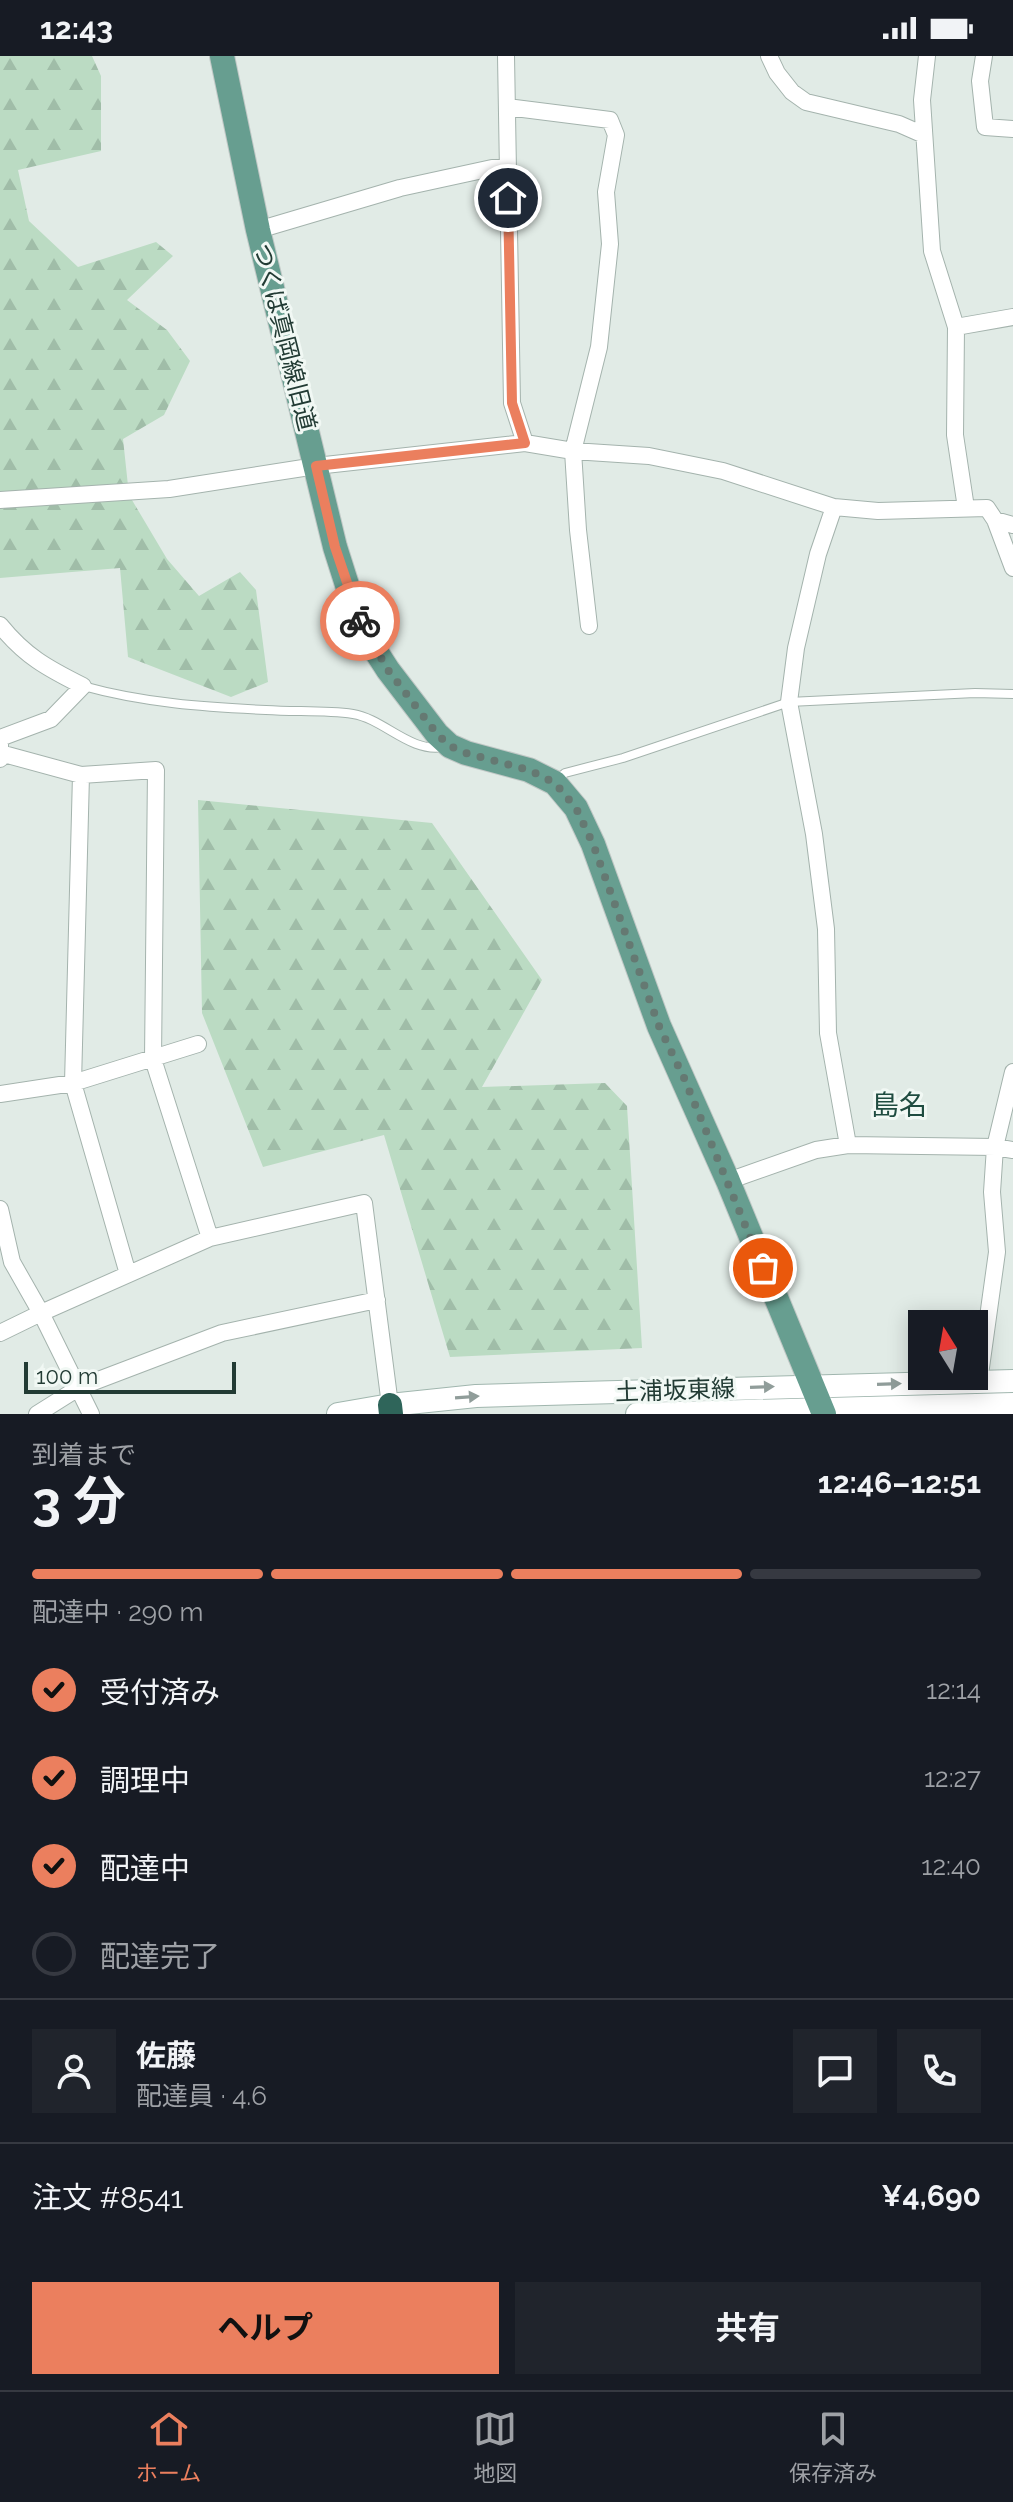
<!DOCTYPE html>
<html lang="ja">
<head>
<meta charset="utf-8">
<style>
	body { margin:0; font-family:Raleway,"Noto Sans JP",sans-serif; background:#20242c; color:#f1f3f6; height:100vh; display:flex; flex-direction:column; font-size:30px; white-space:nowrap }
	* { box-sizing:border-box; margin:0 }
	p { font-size:26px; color:#9ea1a6 }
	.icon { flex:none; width:44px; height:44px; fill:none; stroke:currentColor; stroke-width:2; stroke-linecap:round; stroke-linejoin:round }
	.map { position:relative; height:1358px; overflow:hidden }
	.drawer { display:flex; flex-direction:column; background:#171b24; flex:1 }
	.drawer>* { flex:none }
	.needle { width:52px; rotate:349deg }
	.tools { position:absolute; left:908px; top:1254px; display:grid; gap:16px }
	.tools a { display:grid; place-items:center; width:80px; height:80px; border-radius:0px; background:#171b24; box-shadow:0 4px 20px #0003; font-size:40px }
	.scale { position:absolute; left:24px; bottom:20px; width:212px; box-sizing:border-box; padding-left:8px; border:4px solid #223b34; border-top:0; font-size:22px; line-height:28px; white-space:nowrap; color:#223b34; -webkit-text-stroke:6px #f1f8f4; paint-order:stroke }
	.pin { position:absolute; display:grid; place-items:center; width:68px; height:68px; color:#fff; margin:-34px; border:4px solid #fff; border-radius:50%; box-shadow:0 2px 8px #0007 }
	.courier { position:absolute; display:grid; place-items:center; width:80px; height:80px; margin:-40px; border:6px solid #eb7f5e; border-radius:50%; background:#fff; color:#222; box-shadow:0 2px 10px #0007 }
	.head em { font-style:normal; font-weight:700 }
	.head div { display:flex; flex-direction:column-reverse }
	.head { display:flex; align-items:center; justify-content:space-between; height:136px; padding:0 32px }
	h1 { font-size:52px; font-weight:700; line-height:60px }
	.bar { display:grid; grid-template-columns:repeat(4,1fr); gap:12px 8px; align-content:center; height:96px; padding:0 32px }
	.bar i { height:10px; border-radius:6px; background:#363941 }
	.bar .active { background:#eb7f5e }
	.bar p { grid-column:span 4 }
	.line { display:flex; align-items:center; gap:20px; padding:0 32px; border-top:2px solid #363941 }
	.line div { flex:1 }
	.round { display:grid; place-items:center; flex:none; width:84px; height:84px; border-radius:0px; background:#20242c }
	ol { padding:0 32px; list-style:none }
	li { display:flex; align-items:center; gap:24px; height:88px }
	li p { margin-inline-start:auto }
	li .icon { padding:8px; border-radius:50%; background:#eb7f5e; color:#111; stroke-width:4 }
	li:last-child { color:#9ea1a6 }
	li i { width:44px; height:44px; border:4px solid #363941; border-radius:50% }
	.action { display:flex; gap:16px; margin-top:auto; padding:16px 32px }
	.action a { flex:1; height:92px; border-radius:0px; background:#eb7f5e; color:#111; font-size:32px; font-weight:700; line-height:92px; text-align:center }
	.action a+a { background:#20242c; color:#f1f3f6 }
	.status { display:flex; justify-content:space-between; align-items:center; height:56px; padding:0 40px; background:#171b24; direction:ltr }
	.status svg { height:22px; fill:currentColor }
	.tabs { display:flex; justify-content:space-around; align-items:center; height:112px; border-top:2px solid #363941; background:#171b24; font-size:22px; color:#9ea1a6 }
	.tabs a { display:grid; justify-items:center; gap:4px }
	.tabs .active { color:#eb7f5e }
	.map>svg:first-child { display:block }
	.forest { fill:url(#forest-firs) }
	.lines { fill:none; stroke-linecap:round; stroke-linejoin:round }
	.lane-casing { stroke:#a4b3ad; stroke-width:10 }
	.street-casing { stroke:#a4b3ad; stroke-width:18 }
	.secondary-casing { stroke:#a0b6ae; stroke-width:24 }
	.primary-casing { stroke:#c1c8c6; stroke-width:26 }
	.highway-casing { stroke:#c1c8c6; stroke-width:26 }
	.lane { stroke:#fff; stroke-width:8 }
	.street { stroke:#fff; stroke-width:16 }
	.secondary { stroke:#fff; stroke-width:22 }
	.primary { stroke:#679e90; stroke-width:24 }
	.highway { stroke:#2f655a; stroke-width:24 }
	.oneway { fill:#909d9a }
	.done { stroke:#657972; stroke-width:8; stroke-dasharray:0 14.4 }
	.route { stroke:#eb7f5e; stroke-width:10 }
	.labels { text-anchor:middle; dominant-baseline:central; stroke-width:6; stroke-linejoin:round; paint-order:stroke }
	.street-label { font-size:24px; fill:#223b34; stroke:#f1f8f4 }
	.quarter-label { font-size:28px; fill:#1f4c40; stroke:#f1f8f4 }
</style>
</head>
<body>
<div class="status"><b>12:43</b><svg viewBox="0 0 49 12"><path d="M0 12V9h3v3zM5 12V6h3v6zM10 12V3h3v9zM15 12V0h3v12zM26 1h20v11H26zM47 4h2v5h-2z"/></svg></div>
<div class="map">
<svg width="1013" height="1358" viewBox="0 0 1013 1358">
	<defs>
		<pattern id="forest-firs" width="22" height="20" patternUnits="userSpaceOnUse" patternTransform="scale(2)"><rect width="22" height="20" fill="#bbdbc3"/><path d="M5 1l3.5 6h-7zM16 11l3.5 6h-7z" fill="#a0bda8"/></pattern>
	</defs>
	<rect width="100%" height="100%" fill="#e1ebe6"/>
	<path class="forest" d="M 0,0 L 92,0 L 101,20 L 101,95 L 18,114 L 29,165 L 78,211 L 156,186 L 173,200 L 127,244 L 167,274 L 190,305 L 164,359 L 123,383 L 129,439 L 167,503 L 199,540 L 240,516 L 256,534 L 268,626 L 231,641 L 128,601 L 120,512 L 0,522 Z
		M 198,744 L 432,767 L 542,924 L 482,1031 L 605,1027 L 627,1050 L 642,1292 L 450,1301 L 384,1079 L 263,1111 L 202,957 Z"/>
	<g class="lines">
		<g class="lane-casing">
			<path id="lane" d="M 83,630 C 144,647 204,651 266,654 C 295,656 324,654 353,658 C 384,663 410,697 443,691
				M 556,725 L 565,717 L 623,702 L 789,646 L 975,637 L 1013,638"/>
		</g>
		<g class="street-casing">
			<path id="street" d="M 506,0 L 512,347 L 525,387
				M 769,0 L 777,17 L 792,36 L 806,46 L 899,68 L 924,79
				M 927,0 L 922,44 L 932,195 L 956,271 L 955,379 L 966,452
				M 984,0 L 980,25 L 985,71 L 1013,73
				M 507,51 L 610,64 L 616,79 L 606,136 L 610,188 L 599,291 L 573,395 L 578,474 L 589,570
				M 258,174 L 400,132 L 492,112 L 508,112
				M 956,271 L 1013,261
				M 0,444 L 169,433 L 316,410 L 525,387 L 573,395 L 649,400 L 723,415 L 834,451 L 878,455 L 987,452 L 995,464 L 1013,469
				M 834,451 L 818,498 L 796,592 L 789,646 L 814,778 L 826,873 L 828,977 L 848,1089
				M 995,464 L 1013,512
				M 0,569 C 25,600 47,612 83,630 L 51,663 L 0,682 L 0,697
				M 0,703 L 0,697 L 81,719 L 73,1027 L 128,1218
				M 81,719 L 156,714 L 153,1003 L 210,1182
				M 0,1038 L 73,1027 L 198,988
				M 728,1125 L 816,1094 L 848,1089 L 995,1091 L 1013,1094
				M 0,1153 L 12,1206 L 41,1257 L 0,1277
				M 979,1326 L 997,1196 L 992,1136 L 995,1091 L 1013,1016
				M 37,1358 L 80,1331 L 222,1277 L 377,1244
				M 91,1358 L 41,1257 L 210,1182 L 364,1147 L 390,1349"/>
		</g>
		<g class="secondary-casing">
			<path id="secondary" d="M 338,1358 L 390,1349 L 476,1340 L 1013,1325
				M 637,1358 L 1013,1348"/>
		</g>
		<g class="primary-casing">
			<path id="primary" d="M 222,0 L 258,174 L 335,491 L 355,554 L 368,583 L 388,614 L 437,678 L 450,690 L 466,697 L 529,714 L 555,727 L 576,752 L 593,788 L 659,970 L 728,1125 L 824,1358"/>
		</g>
		<g class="highway-casing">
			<path id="highway" d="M 390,1349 L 391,1358"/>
		</g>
		<use href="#lane" class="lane"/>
		<use href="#street" class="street"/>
		<use href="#secondary" class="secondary"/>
		<use href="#primary" class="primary"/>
		<use href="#highway" class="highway"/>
	</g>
	<defs><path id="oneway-solid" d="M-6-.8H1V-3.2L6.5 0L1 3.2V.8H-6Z" transform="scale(2)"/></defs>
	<g class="oneway">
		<use href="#oneway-solid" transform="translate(889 1328) rotate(-2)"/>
		<use href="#oneway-solid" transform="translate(762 1331) rotate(-2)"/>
		<use href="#oneway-solid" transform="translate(467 1341) rotate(-4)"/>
	</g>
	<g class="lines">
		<path class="done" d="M 360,565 L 388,614 L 437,678 L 450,690 L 466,697 L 529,714 L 555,727 L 576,752 L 593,788 L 659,970 L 684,1022 L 763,1212"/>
		<path class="route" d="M 360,565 L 335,491 L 316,410 L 525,387 L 512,347 L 508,142"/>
	</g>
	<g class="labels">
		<g class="street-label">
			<text transform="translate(285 281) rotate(76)">つくば真岡線旧道</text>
			<text transform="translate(675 1334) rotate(-2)">土浦坂東線</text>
		</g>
		<g class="quarter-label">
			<text x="899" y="1049">島名</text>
		</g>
	</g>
</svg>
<div class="tools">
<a><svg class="needle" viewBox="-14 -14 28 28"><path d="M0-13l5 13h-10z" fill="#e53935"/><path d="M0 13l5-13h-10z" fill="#9ea1a6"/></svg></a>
</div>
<div class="scale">100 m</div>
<div class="pin" style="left:763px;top:1212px;background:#ea580c"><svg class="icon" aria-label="bag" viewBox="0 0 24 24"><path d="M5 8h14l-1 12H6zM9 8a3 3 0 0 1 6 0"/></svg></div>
<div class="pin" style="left:508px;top:142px;background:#1f2937"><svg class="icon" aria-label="home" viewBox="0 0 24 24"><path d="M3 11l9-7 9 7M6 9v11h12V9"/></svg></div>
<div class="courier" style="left:360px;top:565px"><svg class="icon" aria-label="bike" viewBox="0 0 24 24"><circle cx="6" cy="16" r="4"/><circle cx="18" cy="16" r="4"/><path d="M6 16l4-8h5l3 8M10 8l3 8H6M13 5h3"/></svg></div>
</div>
<section class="drawer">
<div class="head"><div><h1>3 分</h1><p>到着まで</p></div><em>12:46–12:51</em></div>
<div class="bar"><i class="active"></i><i class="active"></i><i class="active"></i><i></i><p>配達中 · 290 m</p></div>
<ol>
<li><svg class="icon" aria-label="check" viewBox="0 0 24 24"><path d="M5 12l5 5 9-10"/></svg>受付済み<p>12:14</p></li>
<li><svg class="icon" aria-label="check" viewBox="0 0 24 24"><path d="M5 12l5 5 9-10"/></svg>調理中<p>12:27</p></li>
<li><svg class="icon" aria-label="check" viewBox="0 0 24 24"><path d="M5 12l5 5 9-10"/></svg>配達中<p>12:40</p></li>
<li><i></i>配達完了</li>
</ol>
<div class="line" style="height:144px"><a class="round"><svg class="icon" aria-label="person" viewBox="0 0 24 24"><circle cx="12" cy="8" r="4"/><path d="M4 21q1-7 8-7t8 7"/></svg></a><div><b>佐藤</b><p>配達員 · 4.6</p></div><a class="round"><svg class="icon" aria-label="chat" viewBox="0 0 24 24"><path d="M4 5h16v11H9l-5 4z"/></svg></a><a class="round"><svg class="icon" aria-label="phone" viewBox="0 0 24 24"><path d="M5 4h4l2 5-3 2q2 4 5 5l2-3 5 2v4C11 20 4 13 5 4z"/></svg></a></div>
<div class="line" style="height:104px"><div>注文 #8541</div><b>¥4,690</b></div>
<div class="action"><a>ヘルプ</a><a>共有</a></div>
</section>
<nav class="tabs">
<a class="active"><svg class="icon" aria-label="home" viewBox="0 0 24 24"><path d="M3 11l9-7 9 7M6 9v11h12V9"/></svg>ホーム</a>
<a><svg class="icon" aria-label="map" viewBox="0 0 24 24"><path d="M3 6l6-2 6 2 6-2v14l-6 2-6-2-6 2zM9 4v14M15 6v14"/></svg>地図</a>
<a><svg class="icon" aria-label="saved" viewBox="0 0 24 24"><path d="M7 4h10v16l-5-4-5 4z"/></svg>保存済み</a>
</nav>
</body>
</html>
